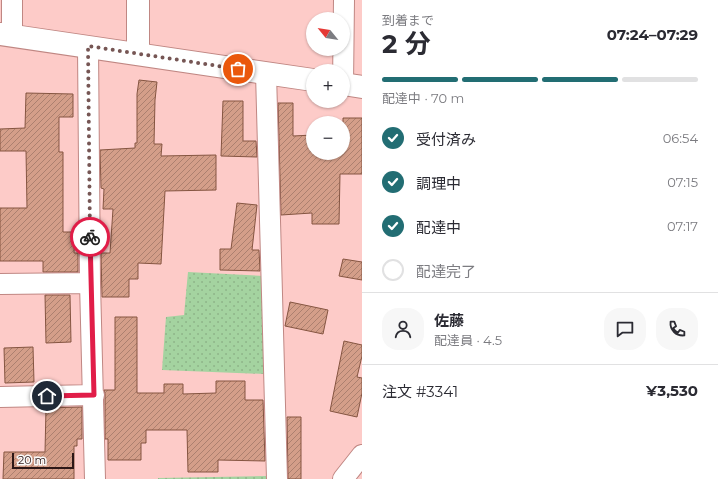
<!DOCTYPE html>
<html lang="ja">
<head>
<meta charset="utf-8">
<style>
	body { margin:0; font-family:Montserrat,"Noto Sans JP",sans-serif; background:#f7f7f7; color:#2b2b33; height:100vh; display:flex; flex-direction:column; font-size:15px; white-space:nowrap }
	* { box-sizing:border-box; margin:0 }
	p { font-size:13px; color:#7c7c81 }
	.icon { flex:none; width:22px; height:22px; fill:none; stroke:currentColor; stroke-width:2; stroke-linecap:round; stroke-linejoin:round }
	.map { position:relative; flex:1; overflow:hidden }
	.sheet { display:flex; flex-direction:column; background:#fff; width:356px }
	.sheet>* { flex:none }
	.needle { width:26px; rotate:300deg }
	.fabs { position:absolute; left:306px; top:12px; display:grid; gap:8px }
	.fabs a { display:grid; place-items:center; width:44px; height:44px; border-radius:50%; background:#fff; box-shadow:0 1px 3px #0004; font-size:20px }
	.scale { position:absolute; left:12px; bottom:10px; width:62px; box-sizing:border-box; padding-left:4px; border:2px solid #2d1716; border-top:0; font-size:11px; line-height:14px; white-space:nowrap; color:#2d1716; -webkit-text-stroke:3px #fafafa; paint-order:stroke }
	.pin { position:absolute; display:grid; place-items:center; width:34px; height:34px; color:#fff; margin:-17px; border:2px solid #fff; border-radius:50%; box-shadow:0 1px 4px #0007 }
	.courier { position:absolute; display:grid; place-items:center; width:40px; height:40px; margin:-20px; border:3px solid #e11d48; border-radius:50%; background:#fff; color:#222; box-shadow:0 1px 5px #0007 }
	.overview em { font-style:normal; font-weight:700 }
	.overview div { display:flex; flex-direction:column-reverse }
	.overview { display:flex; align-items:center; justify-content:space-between; height:68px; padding:0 20px }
	h1 { font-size:26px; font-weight:700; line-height:30px }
	.bar { display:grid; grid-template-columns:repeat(4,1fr); gap:6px 4px; align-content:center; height:48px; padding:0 20px }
	.bar i { height:5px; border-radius:3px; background:#e1e1e2 }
	.bar .selected { background:#226d73 }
	.bar p { grid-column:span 4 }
	.line { display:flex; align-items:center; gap:10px; padding:0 20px; border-top:1px solid #e1e1e2 }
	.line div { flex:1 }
	.round { display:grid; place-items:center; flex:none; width:42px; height:42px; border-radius:16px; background:#f7f7f7 }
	ol { padding:0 20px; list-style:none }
	li { display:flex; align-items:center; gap:12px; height:44px }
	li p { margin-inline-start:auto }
	li .icon { padding:4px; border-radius:50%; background:#226d73; color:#fff; stroke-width:4 }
	li:last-child { color:#7c7c81 }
	li i { width:22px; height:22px; border:2px solid #e1e1e2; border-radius:50% }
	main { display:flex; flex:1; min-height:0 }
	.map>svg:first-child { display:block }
	.grass { fill:url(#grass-dots) }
	.building { fill:url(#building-hatch); stroke:#855541 }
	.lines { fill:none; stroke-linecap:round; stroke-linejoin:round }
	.minor-casing { stroke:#c08783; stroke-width:22 }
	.tertiary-casing { stroke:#c08783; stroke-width:24 }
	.minor { stroke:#fff; stroke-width:20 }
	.tertiary { stroke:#fff; stroke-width:22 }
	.done { stroke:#765654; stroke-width:4; stroke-dasharray:0 7.2 }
	.route { stroke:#e11d48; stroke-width:5 }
</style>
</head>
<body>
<main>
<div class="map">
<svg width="362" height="479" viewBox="0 0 362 479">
	<defs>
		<pattern id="grass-dots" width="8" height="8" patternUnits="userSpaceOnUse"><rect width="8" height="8" fill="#a4d3a0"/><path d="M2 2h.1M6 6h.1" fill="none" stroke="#8eb489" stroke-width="1.8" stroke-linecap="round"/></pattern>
		<pattern id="building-hatch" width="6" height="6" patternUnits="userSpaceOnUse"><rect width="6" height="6" fill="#d49e89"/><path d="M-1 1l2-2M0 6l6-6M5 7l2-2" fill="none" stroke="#ac806f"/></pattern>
	</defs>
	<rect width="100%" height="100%" fill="#fdcbc8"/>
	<path class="grass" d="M 188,272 L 264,276 L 265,374 L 162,370 L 166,317 L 184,315 Z
		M 267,476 L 267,479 L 158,479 L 158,478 Z"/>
	<path class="building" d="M 139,80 L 157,82 L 155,100 L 154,144 L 162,144 L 161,156 L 216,155 L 216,190 L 165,191 L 161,264 L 138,263 L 138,279 L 129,279 L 129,297 L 102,297 L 101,253 L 110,253 L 113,209 L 103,209 L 104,189 L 101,188 L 100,150 L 135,148 L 135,143 L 137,143 L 137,94 Z
		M 26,93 L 73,94 L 73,117 L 59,117 L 59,152 L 63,152 L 63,232 L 75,232 L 74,253 L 78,253 L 78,272 L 43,272 L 43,261 L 0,261 L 0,208 L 27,208 L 26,151 L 0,151 L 0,129 L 25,128 Z
		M 223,101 L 243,101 L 243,141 L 256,141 L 257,157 L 221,156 Z
		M 278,103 L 293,103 L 293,136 L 313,135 L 313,153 L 343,153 L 343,118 L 362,118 L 362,174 L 340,174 L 339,224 L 312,224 L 312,213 L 281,215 Z
		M 237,203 L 257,205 L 252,250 L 259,250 L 260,271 L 220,270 L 220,249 L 231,249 Z
		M 343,259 L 362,262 L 362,280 L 339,276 Z
		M 45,295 L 70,295 L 71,342 L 46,343 Z
		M 290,302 L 328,310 L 323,334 L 285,326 Z
		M 115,317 L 137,317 L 137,393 L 164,393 L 164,384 L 183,384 L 183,394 L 216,393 L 216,381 L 245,381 L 245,400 L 263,400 L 265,461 L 218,460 L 218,472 L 188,472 L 187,430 L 146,430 L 146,443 L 141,443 L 141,460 L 108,460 L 108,439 L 105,439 L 105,394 L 104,390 L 115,390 Z
		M 344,341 L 362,345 L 362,356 L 357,377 L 362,378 L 362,393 L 357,417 L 330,411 Z
		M 33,347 L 34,382 L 5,383 L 4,348 Z
		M 82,407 L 82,439 L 77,439 L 77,446 L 74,446 L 74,479 L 3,479 L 4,452 L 45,452 L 46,408 Z
		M 287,417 L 301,417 L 301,479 L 288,479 Z"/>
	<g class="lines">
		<g class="minor-casing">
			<path id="minor" d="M 12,36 L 12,0
				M 88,47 L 90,283 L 95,479
				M 266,73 L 277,479
				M 343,84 L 344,0
				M 0,284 L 90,283
				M 0,397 L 94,395
				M 343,479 L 362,455"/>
		</g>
		<g class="tertiary-casing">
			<path id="tertiary" d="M 138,0 L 138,54
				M 0,34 L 313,80
				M 343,84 L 362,87"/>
		</g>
		<use href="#minor" class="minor"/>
		<use href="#tertiary" class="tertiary"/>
	</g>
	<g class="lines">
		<path class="done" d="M 90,237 L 88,46 L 238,69"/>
		<path class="route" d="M 47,396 L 94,395 L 90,237"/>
	</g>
</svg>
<div class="fabs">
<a><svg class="needle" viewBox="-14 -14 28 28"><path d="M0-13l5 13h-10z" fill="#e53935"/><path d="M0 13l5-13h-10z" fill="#7c7c81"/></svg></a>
<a>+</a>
<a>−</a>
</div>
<div class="scale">20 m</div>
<div class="pin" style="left:238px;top:69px;background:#ea580c"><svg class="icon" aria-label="bag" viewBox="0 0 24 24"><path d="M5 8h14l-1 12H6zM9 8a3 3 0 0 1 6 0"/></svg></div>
<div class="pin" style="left:47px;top:396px;background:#1f2937"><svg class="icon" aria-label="home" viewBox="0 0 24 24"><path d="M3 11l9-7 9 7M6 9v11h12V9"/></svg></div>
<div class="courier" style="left:90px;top:237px"><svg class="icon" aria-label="bike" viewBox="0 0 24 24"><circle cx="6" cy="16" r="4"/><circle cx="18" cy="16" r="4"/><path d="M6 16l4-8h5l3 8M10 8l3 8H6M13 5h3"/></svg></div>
</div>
<section class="sheet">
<div class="overview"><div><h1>2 分</h1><p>到着まで</p></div><em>07:24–07:29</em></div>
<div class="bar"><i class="selected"></i><i class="selected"></i><i class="selected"></i><i></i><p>配達中 · 70 m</p></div>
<ol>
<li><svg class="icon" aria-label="check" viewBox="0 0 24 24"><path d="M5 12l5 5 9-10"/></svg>受付済み<p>06:54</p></li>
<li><svg class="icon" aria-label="check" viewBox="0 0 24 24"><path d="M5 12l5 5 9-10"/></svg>調理中<p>07:15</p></li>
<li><svg class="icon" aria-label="check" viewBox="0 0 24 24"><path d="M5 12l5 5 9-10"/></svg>配達中<p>07:17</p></li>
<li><i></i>配達完了</li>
</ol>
<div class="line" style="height:72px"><a class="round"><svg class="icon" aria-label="person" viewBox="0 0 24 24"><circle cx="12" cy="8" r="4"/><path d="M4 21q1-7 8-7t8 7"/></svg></a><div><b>佐藤</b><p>配達員 · 4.5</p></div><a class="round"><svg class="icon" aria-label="chat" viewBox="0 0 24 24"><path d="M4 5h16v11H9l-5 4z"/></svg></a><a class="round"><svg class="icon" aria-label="phone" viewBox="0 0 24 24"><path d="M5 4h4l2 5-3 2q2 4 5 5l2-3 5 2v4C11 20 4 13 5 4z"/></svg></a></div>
<div class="line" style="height:52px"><div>注文 #3341</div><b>¥3,530</b></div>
</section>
</main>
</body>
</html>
